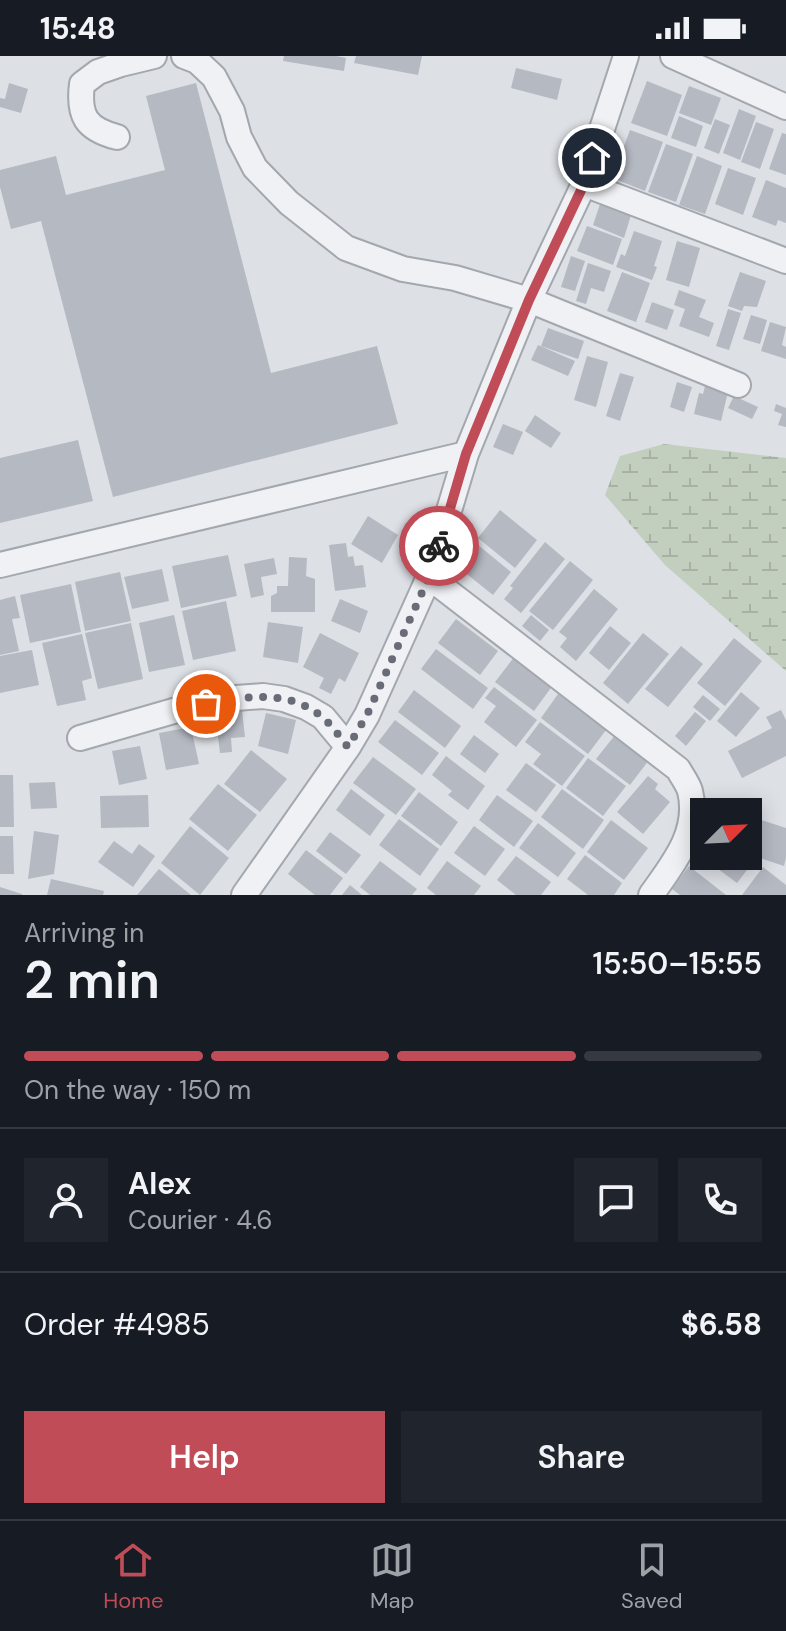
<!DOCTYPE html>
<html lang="en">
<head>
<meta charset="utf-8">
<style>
	body { margin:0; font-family:"DM Sans",sans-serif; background:#20242c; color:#f1f3f6; height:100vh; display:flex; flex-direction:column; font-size:30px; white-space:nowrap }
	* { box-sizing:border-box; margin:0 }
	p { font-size:26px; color:#9ea1a6 }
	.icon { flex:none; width:44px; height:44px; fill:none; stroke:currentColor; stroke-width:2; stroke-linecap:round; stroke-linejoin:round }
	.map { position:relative; height:839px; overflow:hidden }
	.side { display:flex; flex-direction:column; background:#171b24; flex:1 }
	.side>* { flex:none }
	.needle { width:52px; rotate:66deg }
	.tools { position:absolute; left:690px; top:742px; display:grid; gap:16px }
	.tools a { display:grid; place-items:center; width:72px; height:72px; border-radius:0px; background:#171b24; box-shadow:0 4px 20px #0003; font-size:40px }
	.pin { position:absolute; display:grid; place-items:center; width:68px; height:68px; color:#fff; margin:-34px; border:4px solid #fff; border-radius:50%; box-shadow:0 2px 8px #0007 }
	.courier { position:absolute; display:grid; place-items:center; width:80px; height:80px; margin:-40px; border:6px solid #c04c58; border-radius:50%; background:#fff; color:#222; box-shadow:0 2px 10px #0007 }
	.headline em { font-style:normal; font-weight:600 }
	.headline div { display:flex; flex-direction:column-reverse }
	.headline { display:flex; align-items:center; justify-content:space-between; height:136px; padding:0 24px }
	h1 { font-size:52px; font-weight:600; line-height:60px }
	.bar { display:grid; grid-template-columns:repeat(4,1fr); gap:12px 8px; align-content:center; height:96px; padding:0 24px }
	.bar i { height:10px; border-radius:6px; background:#363941 }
	.bar .on { background:#c04c58 }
	.bar p { grid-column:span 4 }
	.line { display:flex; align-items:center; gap:20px; padding:0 24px; border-top:2px solid #363941 }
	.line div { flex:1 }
	.round { display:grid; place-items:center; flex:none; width:84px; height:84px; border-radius:0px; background:#20242c }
	.cta { display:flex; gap:16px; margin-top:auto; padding:16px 24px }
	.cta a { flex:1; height:92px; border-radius:0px; background:#c04c58; color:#fff; font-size:32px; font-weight:600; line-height:92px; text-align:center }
	.cta a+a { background:#20242c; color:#f1f3f6 }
	.status { display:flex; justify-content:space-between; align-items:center; height:56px; padding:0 40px; background:#171b24; direction:ltr }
	.status svg { height:22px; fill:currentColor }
	.dock { display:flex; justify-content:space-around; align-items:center; height:112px; border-top:2px solid #363941; background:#171b24; font-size:22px; color:#9ea1a6 }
	.dock a { display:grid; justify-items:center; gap:4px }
	.dock .on { color:#c04c58 }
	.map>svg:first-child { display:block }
	.wetland { fill:url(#wetland-marsh) }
	.building { fill:#b5b9c2 }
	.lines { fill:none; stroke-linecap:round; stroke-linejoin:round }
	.minor-casing { stroke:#a3a7ae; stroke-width:28 }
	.minor { stroke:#eff1f4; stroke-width:24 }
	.done { stroke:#676c76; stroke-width:8; stroke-dasharray:0 14.4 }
	.route { stroke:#c04c58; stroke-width:10 }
</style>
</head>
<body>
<div class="status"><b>15:48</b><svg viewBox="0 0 49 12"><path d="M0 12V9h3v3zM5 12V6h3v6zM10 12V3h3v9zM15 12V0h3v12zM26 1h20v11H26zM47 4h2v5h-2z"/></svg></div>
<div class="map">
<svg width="786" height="839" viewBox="0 0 786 839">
	<defs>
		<pattern id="wetland-marsh" width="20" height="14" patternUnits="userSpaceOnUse" patternTransform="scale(2)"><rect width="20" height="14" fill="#c2cfbf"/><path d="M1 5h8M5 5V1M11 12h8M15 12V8" fill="none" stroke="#a7b2a5"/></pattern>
	</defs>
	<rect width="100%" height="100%" fill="#dde0e5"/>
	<path class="wetland" d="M 664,388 L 786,402 L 786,615 L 665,509 L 605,439 L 620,400 Z"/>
	<path class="building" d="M 284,0 L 336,0 L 346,2 L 344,15 L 283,5 Z
		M 356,0 L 422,0 L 418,19 L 354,7 Z
		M 516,12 L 562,23 L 557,44 L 511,32 Z
		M 647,25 L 682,39 L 667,80 L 631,67 Z
		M 9,27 L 28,33 L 21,57 L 0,51 L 0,42 L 5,43 Z
		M 196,27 L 271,317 L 377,290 L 398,368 L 113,441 L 41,165 L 11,173 L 0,131 L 0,114 L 56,100 L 66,139 L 165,114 L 146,40 Z
		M 689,30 L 721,42 L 711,69 L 679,57 Z
		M 739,53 L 756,60 L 740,104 L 723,97 Z
		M 679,60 L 703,70 L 696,91 L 671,82 Z
		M 715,63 L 730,69 L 719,98 L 704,92 Z
		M 756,66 L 774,73 L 760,113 L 741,106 Z
		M 630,74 L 663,86 L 645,135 L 612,122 Z
		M 782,77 L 786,78 L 786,119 L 769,113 Z
		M 666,88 L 693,98 L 676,146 L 648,136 Z
		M 697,100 L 722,110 L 705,158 L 679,149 Z
		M 728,112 L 756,122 L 743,159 L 715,148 Z
		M 766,124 L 786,132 L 786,167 L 778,164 L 776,170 L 752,161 Z
		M 600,148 L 631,159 L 624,182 L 593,169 Z
		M 587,170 L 622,183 L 613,209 L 577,195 Z
		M 634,175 L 662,185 L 654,210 L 657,211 L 652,224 L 616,211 L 621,198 L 625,200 Z
		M 677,185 L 700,192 L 689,231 L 666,224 Z
		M 571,200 L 585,205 L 575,235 L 561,231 Z
		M 588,207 L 611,215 L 604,236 L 591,232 L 586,248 L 576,245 Z
		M 622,216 L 650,227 L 636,266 L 607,255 Z
		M 740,216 L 766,225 L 757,251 L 744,250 L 742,255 L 728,250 Z
		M 679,234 L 706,244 L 699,261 L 714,267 L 709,281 L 679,270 L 685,253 L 674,249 Z
		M 652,246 L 674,254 L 667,274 L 645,266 Z
		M 728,253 L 741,257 L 729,294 L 716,290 Z
		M 751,259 L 767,264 L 760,288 L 743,283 Z
		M 770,266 L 786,271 L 782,289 L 786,291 L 786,303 L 761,295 Z
		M 548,272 L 584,285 L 578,303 L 541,290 Z
		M 538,289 L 575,305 L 568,320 L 531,304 Z
		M 587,300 L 608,306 L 596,351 L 574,344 Z
		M 620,317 L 634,321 L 620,365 L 606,360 Z
		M 677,326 L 692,331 L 684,356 L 670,351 Z
		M 705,330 L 728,336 L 721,365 L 694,358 L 699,337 L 703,338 Z
		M 734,340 L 758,351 L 752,363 L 728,352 Z
		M 776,348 L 786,352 L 786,371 L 778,369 L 782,358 L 774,355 Z
		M 535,359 L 561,377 L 551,392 L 525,375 Z
		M 503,368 L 523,376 L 513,399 L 493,391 Z
		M 78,384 L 93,445 L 0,467 L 0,402 Z
		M 500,454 L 537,484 L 515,512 L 478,482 Z
		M 368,460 L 398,479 L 382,507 L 351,488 Z
		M 472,484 L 511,516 L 493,539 L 453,507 Z
		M 545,486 L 565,503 L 521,557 L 504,543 L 513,532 L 510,530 Z
		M 346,487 L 348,501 L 353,500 L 355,510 L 363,509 L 366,531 L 335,535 L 329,489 Z
		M 228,499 L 237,540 L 181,552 L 172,510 Z
		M 289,501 L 307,502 L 306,520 L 315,523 L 315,556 L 271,556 L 271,540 L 277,537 L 277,530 L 288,530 Z
		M 274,502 L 277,518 L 261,521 L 264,539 L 251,542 L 244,508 Z
		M 570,505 L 593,524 L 553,574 L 529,555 Z
		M 162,513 L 169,545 L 132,553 L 124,521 Z
		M 120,516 L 131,565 L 85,575 L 75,526 Z
		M 71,528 L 81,576 L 30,587 L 20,539 Z
		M 594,533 L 618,553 L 576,605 L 560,591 L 567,582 L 559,576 Z
		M 15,540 L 20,562 L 12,563 L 19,595 L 0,599 L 0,544 Z
		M 340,543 L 368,555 L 360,577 L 331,565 Z
		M 226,545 L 236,595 L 193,604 L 182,555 Z
		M 174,559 L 185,609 L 149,616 L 139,567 Z
		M 531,559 L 549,574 L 540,585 L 522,570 Z
		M 456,563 L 498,595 L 480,619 L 438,587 Z
		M 268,566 L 303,571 L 298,607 L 263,601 Z
		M 131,567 L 143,623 L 98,633 L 85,577 Z
		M 610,570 L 631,587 L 609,614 L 589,597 Z
		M 320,577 L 359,597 L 345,626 L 339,622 L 331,638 L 319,632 L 324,622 L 303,611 Z
		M 643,577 L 669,598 L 628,648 L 603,627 Z
		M 82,578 L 92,622 L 82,625 L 86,644 L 57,650 L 42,587 Z
		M 734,582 L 762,605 L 725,650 L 697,627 Z
		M 681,590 L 703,608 L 668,651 L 645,633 Z
		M 436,593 L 488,632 L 473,653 L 421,613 Z
		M 32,594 L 39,629 L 0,637 L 0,600 Z
		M 515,600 L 553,629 L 534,655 L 495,626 Z
		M 494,631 L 537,664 L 516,691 L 484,666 L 496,650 L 485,642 Z
		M 414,634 L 461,670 L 445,692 L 398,656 Z
		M 741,636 L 760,652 L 736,681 L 717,665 Z
		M 558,638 L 606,674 L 588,698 L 541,662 Z
		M 703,639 L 720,653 L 710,665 L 693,651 Z
		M 242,654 L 245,681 L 231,682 L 232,696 L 220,697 L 215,657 Z
		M 781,654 L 786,664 L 786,700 L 742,722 L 728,695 L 772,672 L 766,661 Z
		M 695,656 L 706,665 L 686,690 L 675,680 Z
		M 266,657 L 296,664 L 288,698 L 258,690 Z
		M 395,664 L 439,697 L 422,719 L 378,686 Z
		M 540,666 L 585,700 L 562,730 L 533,708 L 541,698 L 525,686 Z
		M 191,671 L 199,708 L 166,714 L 159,677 Z
		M 474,679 L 499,698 L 485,717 L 460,698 Z
		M 615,679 L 649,704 L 630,729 L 596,703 Z
		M 140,690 L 147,723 L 119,729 L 112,695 Z
		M 251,694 L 287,723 L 260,756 L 224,728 Z
		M 446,700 L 485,730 L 468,754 L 448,739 L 452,735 L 432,719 Z
		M 373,701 L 416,733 L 396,759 L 353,727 Z
		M 588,702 L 626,730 L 603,760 L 566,732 Z
		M 526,707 L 556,729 L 536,756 L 506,734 Z
		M 0,719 L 13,719 L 14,771 L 0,771 Z
		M 648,720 L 658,728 L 655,733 L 670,746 L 643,778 L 617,756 Z
		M 55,726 L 57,752 L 31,753 L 29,727 Z
		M 218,728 L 257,759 L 228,795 L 189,763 Z
		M 351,733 L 385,759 L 370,780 L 336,754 Z
		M 562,733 L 604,764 L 583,793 L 541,761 Z
		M 419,736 L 458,766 L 441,790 L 401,760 Z
		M 148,739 L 149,771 L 101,772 L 100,740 Z
		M 497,739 L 533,765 L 514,791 L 479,764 Z
		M 755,762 L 786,772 L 786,802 L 784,810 L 760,802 L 762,792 L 748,787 Z
		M 399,763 L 439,793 L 420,820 L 379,789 Z
		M 611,764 L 648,792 L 624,824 L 587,796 Z
		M 538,767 L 576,797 L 558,821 L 519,792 Z
		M 190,770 L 229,802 L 200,839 L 161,807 Z
		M 474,770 L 505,793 L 485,820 L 454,797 Z
		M 34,775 L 59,779 L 54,818 L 28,823 Z
		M 330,776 L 361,799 L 346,818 L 316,795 Z
		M 701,776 L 704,778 L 704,800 L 711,800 L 708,804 L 690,790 Z
		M 0,780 L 13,780 L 14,818 L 0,818 Z
		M 114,785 L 132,798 L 139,788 L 155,800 L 133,831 L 98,806 Z
		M 306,794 L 343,822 L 330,839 L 315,839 L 288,818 Z
		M 748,795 L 757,801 L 737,827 L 710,807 L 715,800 L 748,800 Z
		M 585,799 L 622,827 L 614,839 L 588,839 L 567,823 Z
		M 516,800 L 551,826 L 541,839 L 516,839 L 497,824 Z
		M 380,805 L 417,833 L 412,839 L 370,839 L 360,831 Z
		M 447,805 L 481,830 L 474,839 L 436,839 L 427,832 Z
		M 689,810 L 726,839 L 680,839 L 672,833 Z
		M 763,811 L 786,829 L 786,839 L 742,839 Z
		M 159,813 L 191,839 L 137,839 Z
		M 51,823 L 104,835 L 103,839 L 47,839 Z
		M 350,829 L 362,839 L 342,839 Z
		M 0,831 L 22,838 L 22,839 L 0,839 Z"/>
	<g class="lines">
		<g class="minor-casing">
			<path id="minor" d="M 184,0 L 197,5 L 214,21 L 232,55 L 239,81 L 255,112 L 289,147 L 346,192 L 403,213 L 455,222 L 529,244 L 738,329
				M 673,0 L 786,51
				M 117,81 C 86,73 78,60 82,28 L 98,16 L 121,8 L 154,0
				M 584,128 L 786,205
				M 0,509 L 466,398
				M 429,521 L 678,713 C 682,720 688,728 690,735 C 700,776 673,808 651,839
				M 80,682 L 177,654 L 236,642 L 263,640 L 284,643 L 306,651 L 323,661 L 348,691
				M 244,839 L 348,691 L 367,659 L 429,521 L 466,398 L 529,244 L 584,128 L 626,0"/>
		</g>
		<use href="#minor" class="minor"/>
	</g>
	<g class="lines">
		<path class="done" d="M 206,648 C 245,640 291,633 323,662 C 333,670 340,682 348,691 L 367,659 L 429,521 L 439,490"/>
		<path class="route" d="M 439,490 L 466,398 L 529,244 L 584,128 L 592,102"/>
	</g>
</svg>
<div class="tools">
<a><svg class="needle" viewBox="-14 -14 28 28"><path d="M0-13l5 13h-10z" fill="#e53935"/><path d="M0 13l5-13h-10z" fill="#9ea1a6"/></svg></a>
</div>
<div class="pin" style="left:206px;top:648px;background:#ea580c"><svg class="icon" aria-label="bag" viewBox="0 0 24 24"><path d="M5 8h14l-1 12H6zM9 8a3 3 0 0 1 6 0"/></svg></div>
<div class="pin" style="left:592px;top:102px;background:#1f2937"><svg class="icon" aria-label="home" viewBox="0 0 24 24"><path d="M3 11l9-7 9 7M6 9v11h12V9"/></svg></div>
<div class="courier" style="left:439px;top:490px"><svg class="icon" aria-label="bike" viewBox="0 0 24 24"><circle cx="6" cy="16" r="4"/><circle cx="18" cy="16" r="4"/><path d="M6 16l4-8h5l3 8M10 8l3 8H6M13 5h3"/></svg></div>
</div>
<section class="side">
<div class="headline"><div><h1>2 min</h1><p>Arriving in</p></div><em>15:50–15:55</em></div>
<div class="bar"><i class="on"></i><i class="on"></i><i class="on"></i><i></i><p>On the way · 150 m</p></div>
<div class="line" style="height:144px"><a class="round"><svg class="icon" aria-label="person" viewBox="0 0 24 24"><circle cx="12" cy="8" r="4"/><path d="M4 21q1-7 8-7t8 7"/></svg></a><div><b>Alex</b><p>Courier · 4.6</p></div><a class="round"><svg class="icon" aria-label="chat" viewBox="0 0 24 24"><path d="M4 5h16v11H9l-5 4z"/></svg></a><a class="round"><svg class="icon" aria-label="phone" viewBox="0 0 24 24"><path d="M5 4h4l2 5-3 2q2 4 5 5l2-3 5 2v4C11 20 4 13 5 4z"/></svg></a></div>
<div class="line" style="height:104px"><div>Order #4985</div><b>$6.58</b></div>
<div class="cta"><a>Help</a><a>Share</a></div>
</section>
<nav class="dock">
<a class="on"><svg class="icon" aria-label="home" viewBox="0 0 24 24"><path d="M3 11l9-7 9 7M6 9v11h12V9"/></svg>Home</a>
<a><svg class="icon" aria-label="map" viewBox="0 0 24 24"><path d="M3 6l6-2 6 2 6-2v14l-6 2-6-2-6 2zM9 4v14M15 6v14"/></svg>Map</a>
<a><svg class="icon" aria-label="saved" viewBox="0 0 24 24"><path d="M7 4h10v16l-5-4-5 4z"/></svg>Saved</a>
</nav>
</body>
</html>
